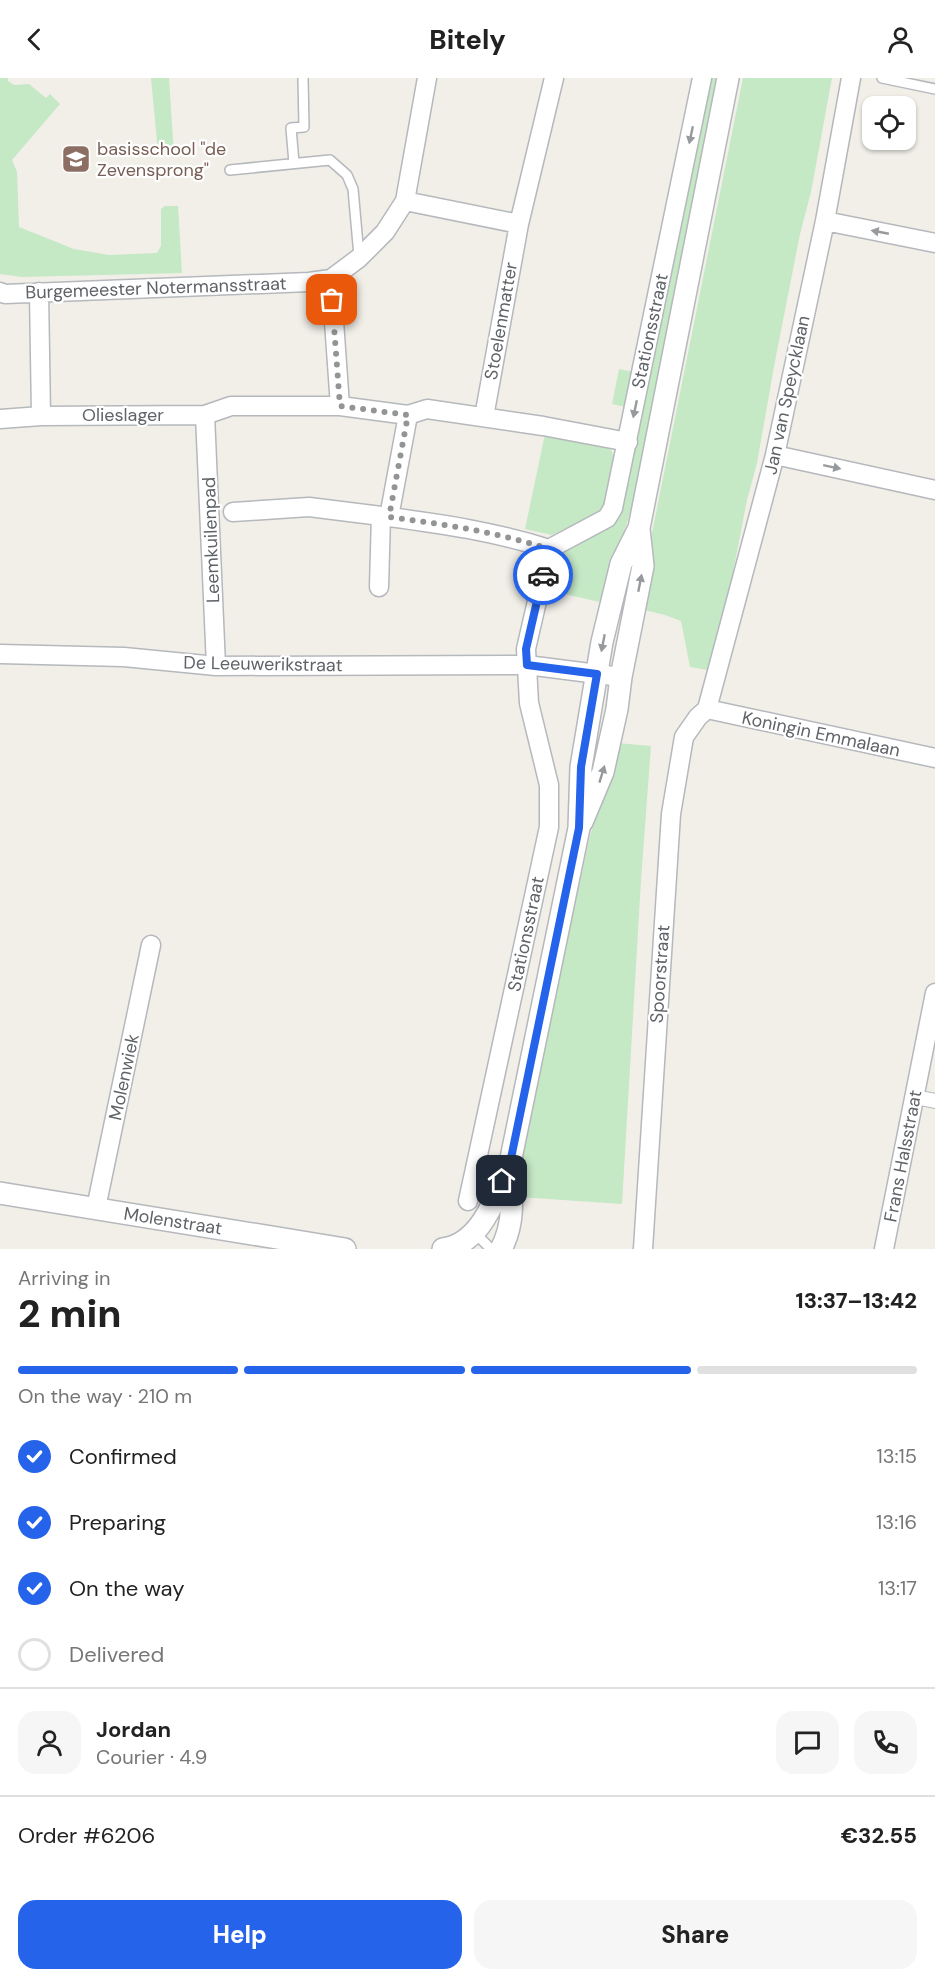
<!DOCTYPE html>
<html lang="en">
<head>
<meta charset="utf-8">
<style>
	body { margin:0; font-family:"DM Sans",sans-serif; background:#f6f6f6; color:#222; height:100vh; display:flex; flex-direction:column; font-size:22px; white-space:nowrap }
	* { box-sizing:border-box; margin:0 }
	p { font-size:20px; color:#767676 }
	.icon { flex:none; width:33px; height:33px; fill:none; stroke:currentColor; stroke-width:2; stroke-linecap:round; stroke-linejoin:round }
	.map { position:relative; height:1171px; overflow:hidden }
	.sheet { display:flex; flex-direction:column; background:#fff; flex:1 }
	.sheet>* { flex:none }
	.tools { position:absolute; left:862px; top:18px; display:grid; gap:12px }
	.tools a { display:grid; place-items:center; width:54px; height:54px; border-radius:12px; background:#fff; box-shadow:0 2px 4px #0004; font-size:30px }
	.pin { position:absolute; display:grid; place-items:center; width:51px; height:51px; color:#fff; margin:-26px; border-radius:12px; box-shadow:0 3px 9px #0006 }
	.courier { position:absolute; display:grid; place-items:center; width:60px; height:60px; margin:-30px; border:4px solid #2563eb; border-radius:50%; background:#fff; color:#222; box-shadow:0 2px 8px #0007 }
	.headline em { font-style:normal; font-weight:800 }
	.headline div { display:flex; flex-direction:column-reverse }
	.headline { display:flex; align-items:center; justify-content:space-between; height:102px; padding:0 18px }
	h1 { font-size:39px; font-weight:800; line-height:45px }
	.bar { display:grid; grid-template-columns:repeat(4,1fr); gap:9px 6px; align-content:center; height:72px; padding:0 18px }
	.bar i { height:8px; border-radius:4px; background:#e0e0e0 }
	.bar .on { background:#2563eb }
	.bar p { grid-column:span 4 }
	.line { display:flex; align-items:center; gap:15px; padding:0 18px; border-top:2px solid #e0e0e0 }
	.line div { flex:1 }
	.round { display:grid; place-items:center; flex:none; width:63px; height:63px; border-radius:18px; background:#f6f6f6 }
	ol { padding:0 18px; list-style:none }
	li { display:flex; align-items:center; gap:18px; height:66px }
	li p { margin-inline-start:auto }
	li .icon { padding:6px; border-radius:50%; background:#2563eb; color:#fff; stroke-width:4 }
	li:last-child { color:#767676 }
	li i { width:33px; height:33px; border:3px solid #e0e0e0; border-radius:50% }
	.button { display:flex; gap:12px; margin-top:auto; padding:12px 18px }
	.button a { flex:1; height:69px; border-radius:18px; background:#2563eb; color:#fff; font-size:24px; font-weight:800; line-height:69px; text-align:center }
	.button a+a { background:#f6f6f6; color:#222 }
	header { display:flex; justify-content:space-between; align-items:center; height:78px; padding:0 18px; background:#fff; font-size:27px; font-weight:800 }
	.map>svg:first-child { display:block }
	.green { fill:#c5e8c5 }
	.lines { fill:none; stroke-linecap:round; stroke-linejoin:round }
	.service-casing { stroke:#b5b8bc; stroke-width:12 }
	.pedestrian-casing { stroke:#b5b8bc; stroke-width:16 }
	.minor-casing { stroke:#b5b8bc; stroke-width:21 }
	.tertiary-casing { stroke:#b5b8bc; stroke-width:24 }
	.service { stroke:#fff; stroke-width:9 }
	.pedestrian { stroke:#fff; stroke-width:14 }
	.minor { stroke:#fff; stroke-width:18 }
	.tertiary { stroke:#fff; stroke-width:21 }
	.oneway { fill:#979a9d }
	.done { stroke:#929495; stroke-width:6; stroke-dasharray:0 10.8 }
	.route { stroke:#2563eb; stroke-width:8 }
	.labels { text-anchor:middle; dominant-baseline:central; stroke-width:4.5; stroke-linejoin:round; paint-order:stroke }
	.education-label { font-size:18px; fill:#785e54; stroke:#fff; text-anchor:start }
	.street-label { font-size:18px; fill:#5f6368; stroke:#fff }
</style>
</head>
<body>
<header><svg class="icon" aria-label="back" viewBox="0 0 24 24"><path d="M15 5l-7 7 7 7"/></svg>Bitely<svg class="icon" aria-label="person" viewBox="0 0 24 24"><circle cx="12" cy="8" r="4"/><path d="M4 21q1-7 8-7t8 7"/></svg></header>
<div class="map">
<svg width="935" height="1171" viewBox="0 0 935 1171">
	<rect width="100%" height="100%" fill="#f1efe8"/>
	<path class="green" d="M 0,0 L 8,0 L 8,3 L 14,7 L 29,6 L 46,20 L 50,16 L 60,26 L 12,82 L 17,94 L 19,149 L 74,171 L 109,177 L 157,175 L 161,168 L 161,131 L 165,128 L 178,128 L 182,195 L 22,199 L 0,196 Z
		M 151,0 L 169,0 L 174,77 L 158,74 Z
		M 709,0 L 719,0 L 636,413 L 604,525 L 547,512 L 557,480 L 574,466 L 610,450 L 621,437 Z
		M 743,0 L 832,0 L 811,114 L 800,156 L 775,283 L 757,385 L 747,422 L 729,515 L 708,592 L 690,589 L 681,543 L 665,537 L 645,532 L 651,494 L 651,460 Z
		M 619,291 L 633,294 L 626,329 L 612,326 Z
		M 545,356 L 605,369 L 611,372 L 615,381 L 606,428 L 602,433 L 552,457 L 525,451 Z
		M 617,665 L 651,668 L 641,802 L 622,1126 L 519,1119 L 522,1071 L 590,758 L 611,694 Z"/>
	<g class="lines">
		<g class="service-casing">
			<path id="service" d="M 882,0 L 935,11
				M 294,85 L 291,50 L 304,49 L 303,0
				M 230,92 L 330,82 L 347,97 L 353,111 L 359,178
				M 474,1154 L 491,1171"/>
		</g>
		<g class="pedestrian-casing">
			<path id="pedestrian" d="M 915,1019 L 935,1023"/>
		</g>
		<g class="minor-casing">
			<path id="minor" d="M 405,123 L 519,146
				M 825,143 L 935,165
				M 331,201 L 340,328
				M 0,214 L 5,216 L 309,204 L 331,201 L 359,180 L 385,154 L 405,123 L 427,0
				M 39,214 L 41,338
				M 205,337 L 216,588
				M 408,337 L 389,439 C 443,446 496,454 549,471
				M 484,339 L 519,146 L 554,0
				M 0,341 L 41,338 L 205,337 L 231,328 L 340,328 L 408,337 L 427,331 L 543,348 L 628,364
				M 775,377 L 935,412
				M 233,434 L 309,429 L 389,439
				M 549,471 L 607,440 L 613,430 L 702,0
				M 379,509 L 381,438
				M 0,576 L 124,579 L 216,588 L 527,587 L 621,599
				M 707,631 L 775,377 L 825,143 L 851,0
				M 707,631 L 935,680
				M 468,1123 L 549,749 L 549,707 L 529,625 L 526,571 L 549,471
				M 96,1130 L 151,867
				M 643,1171 L 671,736 L 684,659 L 698,639 L 707,631
				M 884,1171 L 935,915"/>
		</g>
		<g class="tertiary-casing">
			<path id="tertiary" d="M 582,744 L 603,694 L 617,631 L 621,599 L 643,488 L 639,451
				M 0,1115 L 345,1171
				M 443,1171 C 481,1166 495,1120 509,1090 L 579,750 L 581,689 L 602,564 L 621,486 L 639,450 L 728,0
				M 501,1171 C 515,1145 512,1119 509,1090"/>
		</g>
		<use href="#service" class="service"/>
		<use href="#pedestrian" class="pedestrian"/>
		<use href="#minor" class="minor"/>
		<use href="#tertiary" class="tertiary"/>
	</g>
	<defs><path id="oneway-solid" d="M-6-.8H1V-3.2L6.5 0L1 3.2V.8H-6Z" transform="scale(1.5)"/></defs>
	<g class="oneway">
		<use href="#oneway-solid" transform="translate(691 57) rotate(102)"/>
		<use href="#oneway-solid" transform="translate(880 154) rotate(-169)"/>
		<use href="#oneway-solid" transform="translate(635 331) rotate(102)"/>
		<use href="#oneway-solid" transform="translate(832 389) rotate(12)"/>
		<use href="#oneway-solid" transform="translate(640 505) rotate(-79)"/>
		<use href="#oneway-solid" transform="translate(603 565) rotate(101)"/>
		<use href="#oneway-solid" transform="translate(602 696) rotate(-73)"/>
	</g>
	<g class="lines">
		<path class="done" d="M 332,222 L 340,328 L 408,337 L 389,439 C 443,446 496,454 549,471 L 543,497"/>
		<path class="route" d="M 502,1103 L 509,1090 L 579,750 L 581,689 L 597,596 L 527,587 L 526,571 L 543,497"/>
	</g>
	<defs>
		<g id="school-square" transform="scale(1.5)"><rect x="-9" y="-9" width="18" height="18" rx="4" fill="#8d6e63" stroke="#fff"/><path d="M0-5L7-2L0 1L-7-2ZM-4 1L0 2.5L4 1V4Q0 6-4 4Z" fill="#fff"/></g>
	</defs>
	<g fill-rule="evenodd">
		<use href="#school-square" x="76" y="81"/>
	</g>
	<g class="labels">
		<g class="education-label">
			<text x="97" y="71">basisschool "de<tspan x="97" dy="21">Zevensprong"</tspan></text>
		</g>
		<g class="street-label">
			<text transform="translate(156 210) rotate(-2)">Burgemeester Notermansstraat</text>
			<text transform="translate(501 243) rotate(-80)">Stoelenmatter</text>
			<text transform="translate(650 253) rotate(-78)">Stationsstraat</text>
			<text transform="translate(787 317) rotate(-78)">Jan van Speycklaan</text>
			<text x="123" y="337">Olieslager</text>
			<text transform="translate(211 462) rotate(-92)">Leemkuilenpad</text>
			<text transform="translate(263 586) rotate(1)">De Leeuwerikstraat</text>
			<text transform="translate(821 656) rotate(12)">Koningin Emmalaan</text>
			<text transform="translate(526 856) rotate(-78)">Stationsstraat</text>
			<text transform="translate(660 896) rotate(-86)">Spoorstraat</text>
			<text transform="translate(124 999) rotate(-78)">Molenwiek</text>
			<text transform="translate(903 1078) rotate(-79)">Frans Halsstraat</text>
			<text transform="translate(173 1143) rotate(9)">Molenstraat</text>
		</g>
	</g>
</svg>
<div class="tools">
<a><svg class="icon" aria-label="locate" viewBox="0 0 24 24"><circle cx="12" cy="12" r="6"/><path d="M12 2v4M12 18v4M2 12h4M18 12h4"/></svg></a>
</div>
<div class="pin" style="left:332px;top:222px;background:#ea580c"><svg class="icon" aria-label="bag" viewBox="0 0 24 24"><path d="M5 8h14l-1 12H6zM9 8a3 3 0 0 1 6 0"/></svg></div>
<div class="pin" style="left:502px;top:1103px;background:#1f2937"><svg class="icon" aria-label="home" viewBox="0 0 24 24"><path d="M3 11l9-7 9 7M6 9v11h12V9"/></svg></div>
<div class="courier" style="left:543px;top:497px"><svg class="icon" aria-label="car" viewBox="0 0 24 24"><path d="M5 17H2v-5l4-1 3-4h7l3 4 3 1v5h-3M9 17h6M6 11h13"/><circle cx="7" cy="17" r="2"/><circle cx="17" cy="17" r="2"/></svg></div>
</div>
<section class="sheet">
<div class="headline"><div><h1>2 min</h1><p>Arriving in</p></div><em>13:37–13:42</em></div>
<div class="bar"><i class="on"></i><i class="on"></i><i class="on"></i><i></i><p>On the way · 210 m</p></div>
<ol>
<li><svg class="icon" aria-label="check" viewBox="0 0 24 24"><path d="M5 12l5 5 9-10"/></svg>Confirmed<p>13:15</p></li>
<li><svg class="icon" aria-label="check" viewBox="0 0 24 24"><path d="M5 12l5 5 9-10"/></svg>Preparing<p>13:16</p></li>
<li><svg class="icon" aria-label="check" viewBox="0 0 24 24"><path d="M5 12l5 5 9-10"/></svg>On the way<p>13:17</p></li>
<li><i></i>Delivered</li>
</ol>
<div class="line" style="height:108px"><a class="round"><svg class="icon" aria-label="person" viewBox="0 0 24 24"><circle cx="12" cy="8" r="4"/><path d="M4 21q1-7 8-7t8 7"/></svg></a><div><b>Jordan</b><p>Courier · 4.9</p></div><a class="round"><svg class="icon" aria-label="chat" viewBox="0 0 24 24"><path d="M4 5h16v11H9l-5 4z"/></svg></a><a class="round"><svg class="icon" aria-label="phone" viewBox="0 0 24 24"><path d="M5 4h4l2 5-3 2q2 4 5 5l2-3 5 2v4C11 20 4 13 5 4z"/></svg></a></div>
<div class="line" style="height:78px"><div>Order #6206</div><b>€32.55</b></div>
<div class="button"><a>Help</a><a>Share</a></div>
</section>
</body>
</html>
